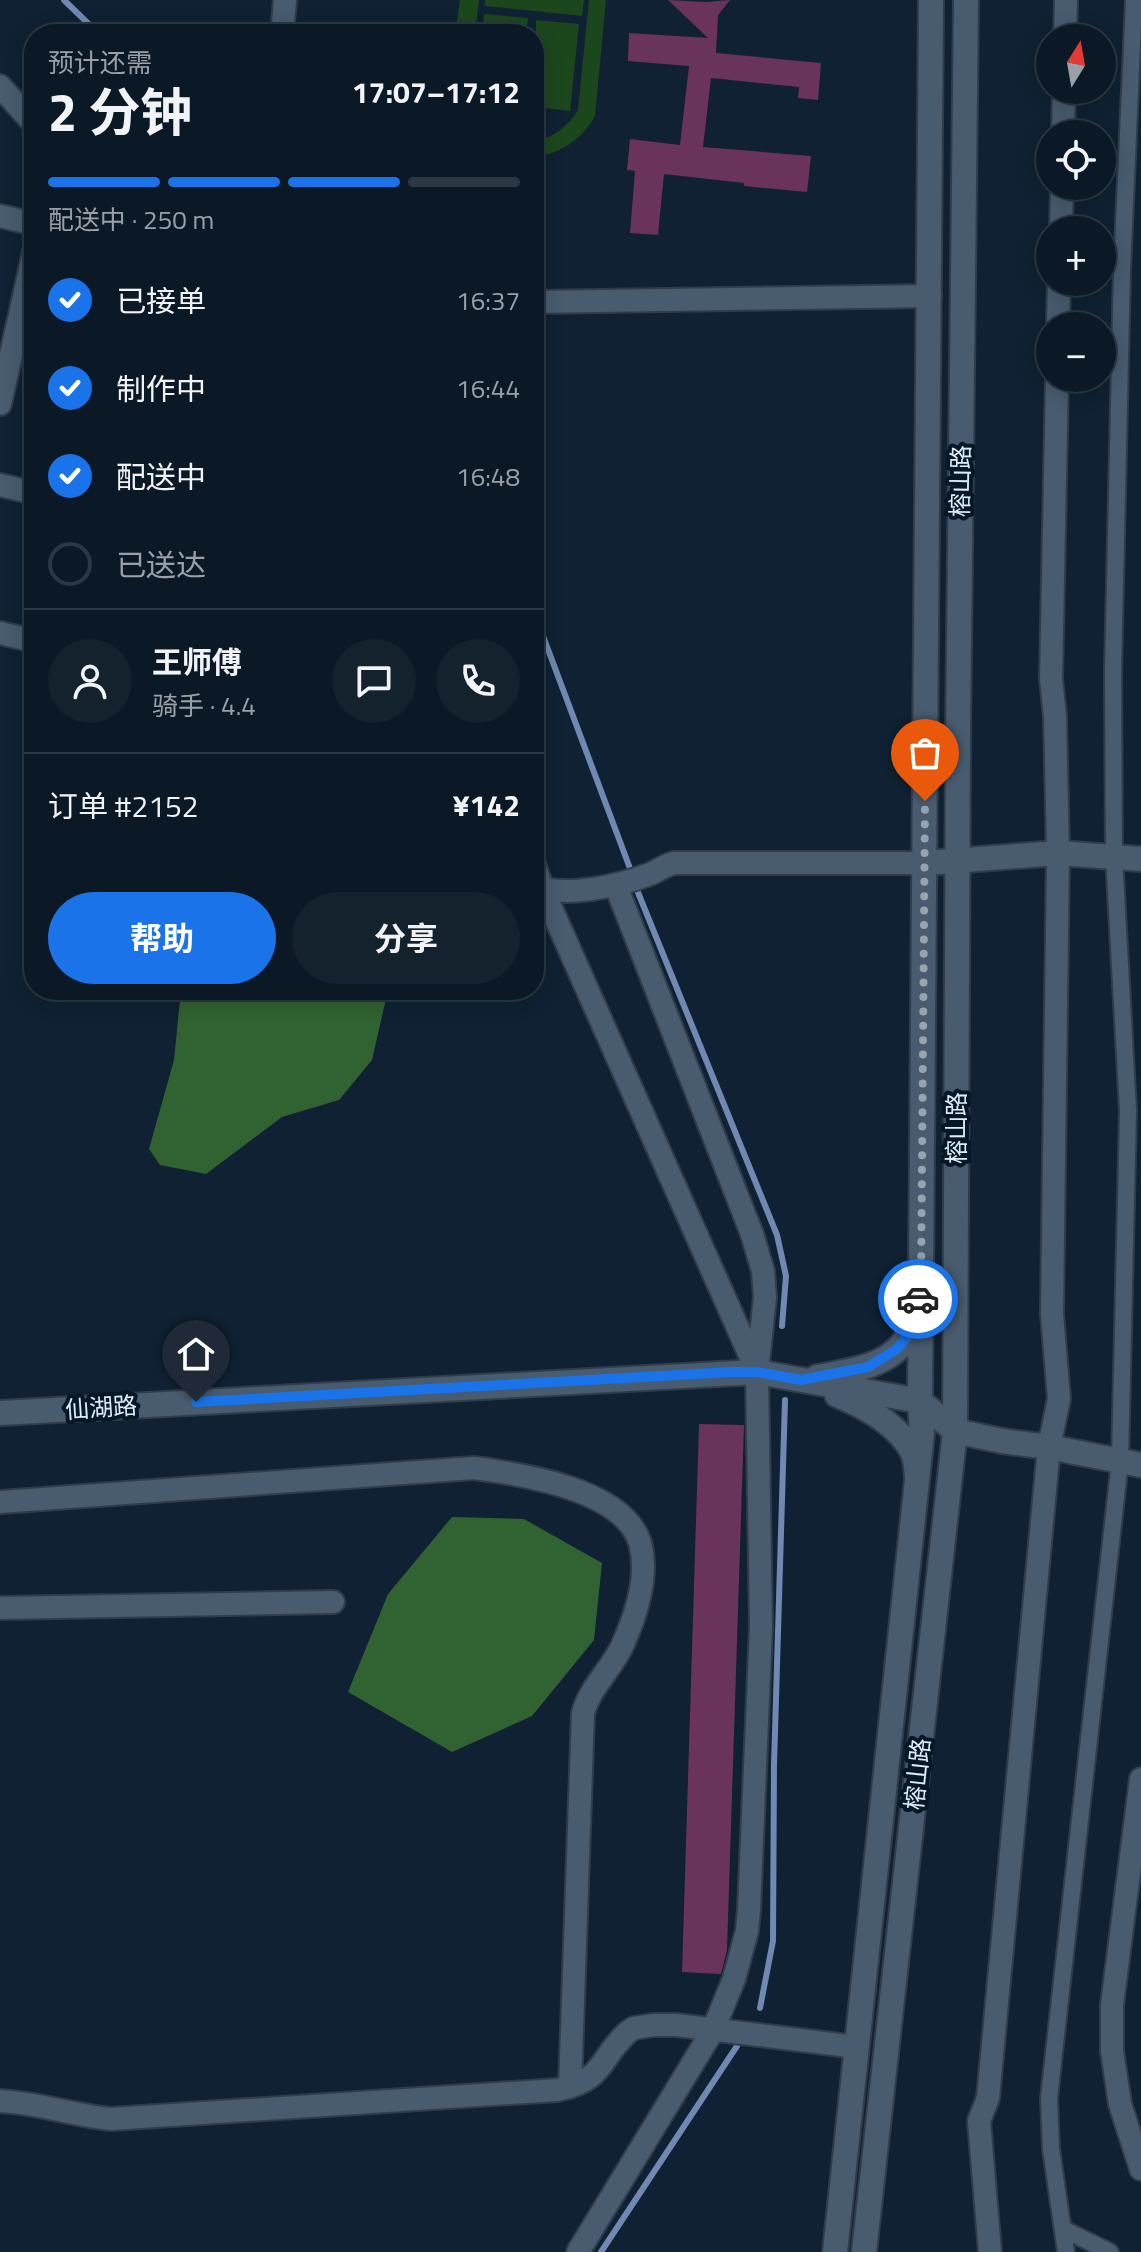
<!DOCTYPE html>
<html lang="zh">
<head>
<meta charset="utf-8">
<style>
	body { margin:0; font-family:"Titillium Web","Noto Sans SC",sans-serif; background:#14222e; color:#f1f3f6; height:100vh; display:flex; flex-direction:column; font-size:30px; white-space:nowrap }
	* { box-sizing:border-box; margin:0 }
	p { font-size:26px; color:#9aa0a7 }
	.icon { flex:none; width:44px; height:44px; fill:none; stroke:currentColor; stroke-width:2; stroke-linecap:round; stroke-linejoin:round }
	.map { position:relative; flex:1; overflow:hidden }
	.details { position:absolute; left:24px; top:24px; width:520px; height:976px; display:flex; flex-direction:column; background:#0b1926; border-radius:32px; box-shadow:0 4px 20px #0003,0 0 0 2px #2b3843 }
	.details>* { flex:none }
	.needle { width:52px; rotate:11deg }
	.buttons { position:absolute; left:1036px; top:24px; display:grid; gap:16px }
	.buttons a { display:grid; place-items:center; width:80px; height:80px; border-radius:50%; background:#0b1926; box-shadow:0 4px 20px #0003,0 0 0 2px #2b3843; font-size:40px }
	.pin { position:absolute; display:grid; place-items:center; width:68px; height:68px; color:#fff; margin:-82px -34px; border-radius:50% 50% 50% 0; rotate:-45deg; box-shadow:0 0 8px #0007 }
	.pin .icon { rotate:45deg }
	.courier { position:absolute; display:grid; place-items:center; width:80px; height:80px; margin:-40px; border:6px solid #1a73e8; border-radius:50%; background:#fff; color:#222; box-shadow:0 2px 10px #0007 }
	.overview em { font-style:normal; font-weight:700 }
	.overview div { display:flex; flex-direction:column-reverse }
	.overview { display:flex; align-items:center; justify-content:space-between; height:136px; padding:0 24px }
	h1 { font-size:52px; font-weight:700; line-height:60px }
	.bar { display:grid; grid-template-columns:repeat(4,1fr); gap:12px 8px; align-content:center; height:96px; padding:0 24px }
	.bar i { height:10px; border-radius:6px; background:#2b3843 }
	.bar .selected { background:#1a73e8 }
	.bar p { grid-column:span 4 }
	.line { display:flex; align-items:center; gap:20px; padding:0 24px; border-top:2px solid #2b3843 }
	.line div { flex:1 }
	.round { display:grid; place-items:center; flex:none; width:84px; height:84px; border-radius:42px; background:#14222e }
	ol { padding:0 24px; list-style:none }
	li { display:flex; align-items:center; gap:24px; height:88px }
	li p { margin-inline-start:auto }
	li .icon { padding:8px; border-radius:50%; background:#1a73e8; color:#fff; stroke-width:4 }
	li:last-child { color:#9aa0a7 }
	li i { width:44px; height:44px; border:4px solid #2b3843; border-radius:50% }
	.action { display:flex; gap:16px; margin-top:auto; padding:16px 24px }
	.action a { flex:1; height:92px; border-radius:48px; background:#1a73e8; color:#fff; font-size:32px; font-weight:700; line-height:92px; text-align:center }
	.action a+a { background:#14222e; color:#f1f3f6 }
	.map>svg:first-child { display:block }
	.green { fill:#1c471d }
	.forest { fill:#306331 }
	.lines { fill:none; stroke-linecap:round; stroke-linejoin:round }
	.stream { stroke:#7088b2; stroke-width:6 }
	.building { fill:#6a335c }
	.pedestrian-casing { stroke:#313c4a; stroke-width:20 }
	.minor-casing { stroke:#313c4a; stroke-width:26 }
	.tertiary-casing { stroke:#313c4a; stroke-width:28 }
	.secondary-casing { stroke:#313c4a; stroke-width:28 }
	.pedestrian { stroke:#485b6f; stroke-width:16 }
	.minor { stroke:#485b6f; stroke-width:22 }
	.tertiary { stroke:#485b6f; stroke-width:24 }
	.secondary { stroke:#485b6f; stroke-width:24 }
	.done { stroke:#96a4b2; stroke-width:8; stroke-dasharray:0 14.4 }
	.route { stroke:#1a73e8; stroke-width:10 }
	.labels { text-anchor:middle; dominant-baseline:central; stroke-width:8; stroke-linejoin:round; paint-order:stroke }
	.street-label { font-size:24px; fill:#dfebf7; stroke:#061728 }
</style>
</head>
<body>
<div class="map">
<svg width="1141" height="2252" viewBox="0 0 1141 2252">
	<rect width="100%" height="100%" fill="#0f2132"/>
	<path class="green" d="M 460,0 L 479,0 L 475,34 L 455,34 Z
		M 485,0 L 584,0 L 582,16 L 485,6 Z
		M 589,0 L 606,0 L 595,116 C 582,139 561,154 534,157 L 534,142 C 553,137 568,127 578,110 Z
		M 484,14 L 528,18 L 526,34 L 482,34 Z
		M 536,20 L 579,24 L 570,111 L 534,107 Z"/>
	<path class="forest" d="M 181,990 L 388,990 L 372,1060 L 339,1100 L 282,1117 L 206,1174 L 160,1165 L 149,1149 L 174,1060 Z
		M 452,1517 L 524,1519 L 602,1563 L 594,1640 L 532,1716 L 452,1752 L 348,1692 L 388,1594 Z"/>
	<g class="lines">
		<path class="stream" d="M 64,0 L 99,34
			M 534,612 L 631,871
			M 637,890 L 777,1235 L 786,1276 L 782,1326
			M 760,2008 L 773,1941 L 774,1765 L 785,1400
			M 601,2252 L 737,2046"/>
	</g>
	<path class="building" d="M 668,0 L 706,2 L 730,0 L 718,15 L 716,53 L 821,63 L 818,100 L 798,98 L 799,87 L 711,78 L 703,147 L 811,156 L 807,192 L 744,186 L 744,183 L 664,174 L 658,235 L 630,233 L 635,171 L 627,170 L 630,139 L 680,145 L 689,66 L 628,61 L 629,33 L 708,38 Z
		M 699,1424 L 744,1425 L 727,1950 L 721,1974 L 682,1972 Z"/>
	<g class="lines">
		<g class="pedestrian-casing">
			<path id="pedestrian" d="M 1063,2229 L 1110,2252
				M 1066,2252 L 1051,2149 L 1049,2098 L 1120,1461 L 1128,1111 L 1114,856 L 1113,672 L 1122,269 L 1134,0"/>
		</g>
		<g class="minor-casing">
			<path id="minor" d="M 282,34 L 285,0
				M 1065,38 L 1066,0
				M 0,86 L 34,124
				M 1063,134 L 1064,90
				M 0,216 L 34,224
				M 1061,230 L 1062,186
				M 534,302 L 930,296
				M 1058,326 L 1059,282
				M 0,404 L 34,252
				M 0,485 L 34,493
				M 0,633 L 34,641
				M 534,864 L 543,890 L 757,1371
				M 534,884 C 560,900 622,885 650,874 C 658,871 664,866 673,863 L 925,863
				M 0,1502 L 474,1468 C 521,1474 624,1489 640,1543 C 649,1575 636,1615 623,1644 C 612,1669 590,1687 583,1713 L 570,2087
				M 0,1608 L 333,1602
				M 1141,1779 L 1112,2005 L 1112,2051 L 1120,2104 L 1141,2169
				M 0,2101 C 38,2103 73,2115 111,2119 L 557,2090 C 606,2080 598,2059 628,2032 L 634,2028 L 654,2025 L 676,2025 L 857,2047
				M 578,2252 L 713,2030 L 734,1979 L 747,1931 L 749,1909 L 761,1627 L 757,1372 L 765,1297 L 763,1271 L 752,1234 L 616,886
				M 990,2252 L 979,2121 L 988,2098 L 1049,1447 L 1059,1399 L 1052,1314 L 1058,853 L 1055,716 L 1051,679 L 1057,378"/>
		</g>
		<g class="tertiary-casing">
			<path id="tertiary" d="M 925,863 L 1058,853 L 1141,859
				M 817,1377 C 850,1371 897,1366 910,1330 C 913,1322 915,1313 917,1305
				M 837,1395 C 864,1406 897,1424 912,1451 C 916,1458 916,1468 917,1476
				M 0,1413 L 757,1372 L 920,1401 L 955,1431 L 1002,1441 L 1049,1447 L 1141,1465"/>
		</g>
		<g class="secondary-casing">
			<path id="secondary" d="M 835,2252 L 922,1433 L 920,1401 L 931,0
				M 864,2252 L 955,1431 L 958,736 L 966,0"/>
		</g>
		<use href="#pedestrian" class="pedestrian"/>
		<use href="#minor" class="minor"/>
		<use href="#tertiary" class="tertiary"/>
		<use href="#secondary" class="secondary"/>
	</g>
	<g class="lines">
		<path class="done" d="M 918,1299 L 921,1287 L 925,801"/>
		<path class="route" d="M 196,1402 L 732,1372 L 757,1372 L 801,1380 L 868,1367 L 897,1349 L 910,1333 L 918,1299"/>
	</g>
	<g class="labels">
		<g class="street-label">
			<text transform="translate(960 481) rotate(-89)">榕山路</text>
			<text transform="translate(956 1128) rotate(-90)">榕山路</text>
			<text transform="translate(101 1407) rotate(-4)">仙湖路</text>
			<text transform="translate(917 1774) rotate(-84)">榕山路</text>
		</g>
	</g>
</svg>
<div class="buttons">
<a><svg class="needle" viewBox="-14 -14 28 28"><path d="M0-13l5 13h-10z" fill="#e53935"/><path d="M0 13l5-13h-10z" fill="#9aa0a7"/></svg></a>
<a><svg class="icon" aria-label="locate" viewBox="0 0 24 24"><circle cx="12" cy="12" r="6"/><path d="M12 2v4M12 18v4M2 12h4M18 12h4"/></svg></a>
<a>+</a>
<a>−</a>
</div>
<div class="pin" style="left:925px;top:801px;background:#ea580c"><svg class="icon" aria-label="bag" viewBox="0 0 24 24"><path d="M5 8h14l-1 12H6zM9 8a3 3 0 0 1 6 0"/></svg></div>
<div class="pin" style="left:196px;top:1402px;background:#1f2937"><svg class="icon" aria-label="home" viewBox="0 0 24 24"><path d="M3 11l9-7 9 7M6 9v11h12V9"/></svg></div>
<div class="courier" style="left:918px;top:1299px"><svg class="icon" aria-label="car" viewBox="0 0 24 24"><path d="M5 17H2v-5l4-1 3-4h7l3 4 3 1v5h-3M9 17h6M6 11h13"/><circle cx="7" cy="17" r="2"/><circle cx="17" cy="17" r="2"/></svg></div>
<section class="details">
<div class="overview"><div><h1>2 分钟</h1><p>预计还需</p></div><em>17:07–17:12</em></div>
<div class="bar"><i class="selected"></i><i class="selected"></i><i class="selected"></i><i></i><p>配送中 · 250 m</p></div>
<ol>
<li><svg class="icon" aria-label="check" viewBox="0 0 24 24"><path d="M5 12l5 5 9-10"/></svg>已接单<p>16:37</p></li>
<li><svg class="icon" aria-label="check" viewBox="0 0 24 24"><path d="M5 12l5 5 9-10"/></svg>制作中<p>16:44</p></li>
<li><svg class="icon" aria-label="check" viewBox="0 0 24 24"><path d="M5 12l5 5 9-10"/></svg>配送中<p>16:48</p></li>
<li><i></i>已送达</li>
</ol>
<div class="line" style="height:144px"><a class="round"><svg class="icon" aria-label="person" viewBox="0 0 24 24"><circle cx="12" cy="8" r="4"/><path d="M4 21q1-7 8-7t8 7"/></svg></a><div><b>王师傅</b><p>骑手 · 4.4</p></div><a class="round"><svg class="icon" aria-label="chat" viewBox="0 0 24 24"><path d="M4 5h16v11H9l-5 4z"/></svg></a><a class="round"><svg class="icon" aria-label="phone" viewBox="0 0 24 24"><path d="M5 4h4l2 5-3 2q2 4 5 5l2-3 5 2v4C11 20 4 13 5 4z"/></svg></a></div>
<div class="line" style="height:104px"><div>订单 #2152</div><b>¥142</b></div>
<div class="action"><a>帮助</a><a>分享</a></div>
</section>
</div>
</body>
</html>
